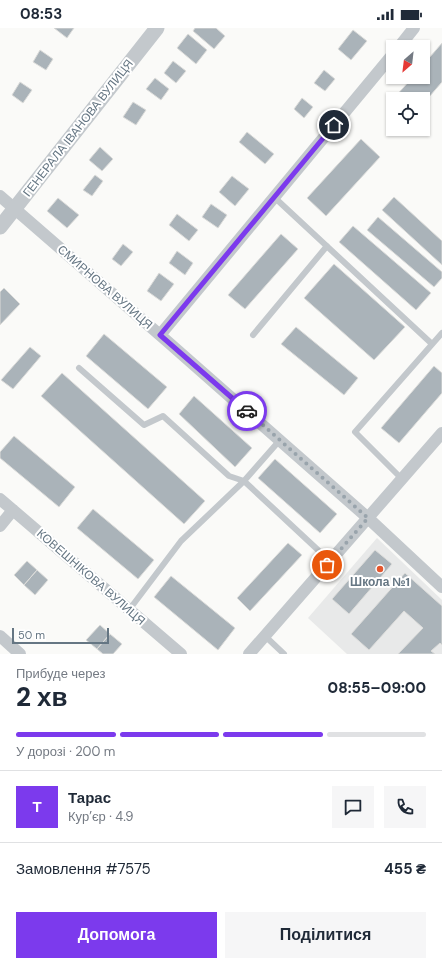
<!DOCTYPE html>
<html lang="uk">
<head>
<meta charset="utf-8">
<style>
	body { margin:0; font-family:"DM Sans",sans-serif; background:#f6f6f7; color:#1f2937; height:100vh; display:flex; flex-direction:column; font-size:15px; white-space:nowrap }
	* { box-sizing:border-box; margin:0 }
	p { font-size:13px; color:#747a83 }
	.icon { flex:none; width:22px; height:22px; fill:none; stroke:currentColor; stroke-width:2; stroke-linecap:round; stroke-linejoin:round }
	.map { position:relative; height:626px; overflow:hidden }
	.drawer { display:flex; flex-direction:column; background:#fff; flex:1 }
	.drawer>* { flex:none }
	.needle { width:26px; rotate:208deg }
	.tools { position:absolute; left:386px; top:12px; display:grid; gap:8px }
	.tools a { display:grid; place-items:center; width:44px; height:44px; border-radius:0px; background:#fff; box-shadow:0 1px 3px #0004; font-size:20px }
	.scale { position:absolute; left:12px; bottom:10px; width:97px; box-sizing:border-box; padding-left:4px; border:2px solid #657683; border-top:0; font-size:11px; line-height:14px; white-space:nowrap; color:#657683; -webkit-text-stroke:3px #fff; paint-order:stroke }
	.pin { position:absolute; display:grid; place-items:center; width:34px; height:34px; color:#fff; margin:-17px; border:2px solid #fff; border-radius:50%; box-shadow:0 1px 4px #0007 }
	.courier { position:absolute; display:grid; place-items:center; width:40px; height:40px; margin:-20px; border:3px solid #7c3aed; border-radius:50%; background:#fff; color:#222; box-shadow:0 1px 5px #0007 }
	.headline em { font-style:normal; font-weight:800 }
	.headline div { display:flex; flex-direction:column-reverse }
	.headline { display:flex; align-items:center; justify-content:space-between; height:68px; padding:0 16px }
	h1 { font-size:26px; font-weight:800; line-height:30px }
	.bar { display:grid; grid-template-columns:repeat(4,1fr); gap:6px 4px; align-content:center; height:48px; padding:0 16px }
	.bar i { height:5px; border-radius:3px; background:#e0e1e3 }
	.bar .on { background:#7c3aed }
	.bar p { grid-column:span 4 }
	.line { display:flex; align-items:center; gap:10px; padding:0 16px; border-top:1px solid #e0e1e3 }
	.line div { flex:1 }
	.round { display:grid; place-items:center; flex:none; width:42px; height:42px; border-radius:0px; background:#f6f6f7 }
	.button { display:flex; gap:8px; margin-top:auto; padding:8px 16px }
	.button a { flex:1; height:46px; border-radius:0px; background:#7c3aed; color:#fff; font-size:16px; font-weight:800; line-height:46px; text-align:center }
	.button a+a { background:#f6f6f7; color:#1f2937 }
	.status { display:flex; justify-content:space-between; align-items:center; height:28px; padding:0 20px; background:#fff; direction:ltr }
	.status svg { height:11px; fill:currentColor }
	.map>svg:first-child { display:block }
	.built { fill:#e8e9e9 }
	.building { fill:#aab3b9; stroke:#dcdcda }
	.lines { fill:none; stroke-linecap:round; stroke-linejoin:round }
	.service { stroke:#c3c8cc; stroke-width:6 }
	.minor { stroke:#c3c8cc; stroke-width:12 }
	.tertiary { stroke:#c3c8cc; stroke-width:15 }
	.done { stroke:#99a4ac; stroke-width:4; stroke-dasharray:0 7.2 }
	.route { stroke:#7c3aed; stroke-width:5 }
	.poi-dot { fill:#e4572e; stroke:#fff; stroke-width:1.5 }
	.labels { text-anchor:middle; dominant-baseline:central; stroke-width:4; stroke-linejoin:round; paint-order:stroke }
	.street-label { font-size:12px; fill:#657683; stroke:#fff }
	.poi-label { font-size:12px; font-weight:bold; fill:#657683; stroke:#fff }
</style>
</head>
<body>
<div class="status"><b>08:53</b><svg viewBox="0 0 49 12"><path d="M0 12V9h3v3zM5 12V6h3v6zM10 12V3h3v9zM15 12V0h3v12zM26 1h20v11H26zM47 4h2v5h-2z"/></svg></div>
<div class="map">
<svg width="442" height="626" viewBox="0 0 442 626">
	<rect width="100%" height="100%" fill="#fafaf8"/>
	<path class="built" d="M 377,510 L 442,572 L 442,626 L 347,626 L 308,590 Z"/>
	<path class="building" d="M 54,0 L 74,0 L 67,10 Z
		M 195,0 L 216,0 L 225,8 L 214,21 L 193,3 Z
		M 353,2 L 367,13 L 351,32 L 338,21 Z
		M 188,6 L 207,22 L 196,36 L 177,20 Z
		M 442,15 L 442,54 L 423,76 L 423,71 L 393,71 L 413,49 L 423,49 L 423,37 Z
		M 40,22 L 53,31 L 46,42 L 33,34 Z
		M 173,33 L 186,43 L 176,55 L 164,45 Z
		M 324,42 L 335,51 L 325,63 L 314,55 Z
		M 155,50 L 169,61 L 161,72 L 146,61 Z
		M 20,54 L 32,62 L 23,75 L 12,67 Z
		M 302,70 L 313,79 L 304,90 L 294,81 Z
		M 393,71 L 393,82 L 388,78 Z
		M 133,74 L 146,82 L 136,97 L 123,89 Z
		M 247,104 L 274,126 L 265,136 L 239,114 Z
		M 361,111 L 380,129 L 326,188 L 307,170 Z
		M 100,119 L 113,131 L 102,143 L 89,132 Z
		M 95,147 L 103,153 L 92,168 L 83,162 Z
		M 232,148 L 249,161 L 235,178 L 219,164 Z
		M 394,169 L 442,213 L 442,237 L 382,182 Z
		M 58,170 L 79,187 L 67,200 L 47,183 Z
		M 211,176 L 227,187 L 218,200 L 202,189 Z
		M 177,186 L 198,202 L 189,213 L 169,197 Z
		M 378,189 L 442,244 L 442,250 L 434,259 L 367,202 Z
		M 353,198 L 431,265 L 416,282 L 339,214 Z
		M 281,206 L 298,221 L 245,281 L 228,267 Z
		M 123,216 L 133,224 L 121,238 L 112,231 Z
		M 177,223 L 193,235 L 185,247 L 169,235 Z
		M 334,236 L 405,299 L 374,332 L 304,270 Z
		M 159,245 L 174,256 L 161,273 L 147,263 Z
		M 4,260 L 20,276 L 0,297 L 0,264 Z
		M 296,299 L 358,350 L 344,367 L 281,316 Z
		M 104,306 L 167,359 L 148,381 L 86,328 Z
		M 30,319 L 41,328 L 13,361 L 1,352 Z
		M 434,338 L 442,345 L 442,365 L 399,415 L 381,400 Z
		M 62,345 L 205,473 L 184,496 L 41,368 Z
		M 194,368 L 252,420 L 235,439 L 179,386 Z
		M 14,408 L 75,459 L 59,479 L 0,430 L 0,424 Z
		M 275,431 L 337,486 L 320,505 L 258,450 Z
		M 93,481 L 154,532 L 138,551 L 77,500 Z
		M 288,515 L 302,527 L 250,583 L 237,570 Z
		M 375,522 L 392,536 L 349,586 L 332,571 Z
		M 27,533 L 37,542 L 24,557 L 14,547 Z
		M 37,542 L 48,552 L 35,567 L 24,557 Z
		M 405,545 L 442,578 L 442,617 L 440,615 L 431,623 L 435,626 L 398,626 L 423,600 L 404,583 L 369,622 L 351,606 Z
		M 171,548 L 235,600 L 218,622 L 154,569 Z
		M 100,597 L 110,606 L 97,621 L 86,612 Z
		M 110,606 L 122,616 L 113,626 L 103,626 L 97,621 Z"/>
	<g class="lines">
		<path class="service" d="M 274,169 L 432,316
			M 253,307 L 327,218
			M 79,340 L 144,397 L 163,388 L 229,448 L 244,453 L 181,513 L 129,582
			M 280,412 L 244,453 L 318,522
			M 402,451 L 355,404 L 442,305
			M 265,608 L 284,626"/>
		<path class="minor" d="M 399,19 L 414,0
			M 0,168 L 168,314 L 368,490 L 442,559
			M 160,307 L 393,26
			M 0,471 L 181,626
			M 0,498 L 13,482
			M 0,608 L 20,626
			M 249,626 L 442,405"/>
		<path class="tertiary" d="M 0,199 L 157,0"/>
	</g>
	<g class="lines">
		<path class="done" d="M 247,383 L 368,490 L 327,537"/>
		<path class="route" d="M 247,383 L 160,307 L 334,97"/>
	</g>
	<circle class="poi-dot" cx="380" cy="541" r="4"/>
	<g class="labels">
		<g class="street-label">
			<text transform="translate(78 100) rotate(-52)">ГЕНЕРАЛА ІВАНОВА ВУЛИЦЯ</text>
			<text transform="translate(105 259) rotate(41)">СМИРНОВА ВУЛИЦЯ</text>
			<text transform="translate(91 549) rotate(41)">КОВЕШНІКОВА ВУЛИЦЯ</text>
		</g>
		<g class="poi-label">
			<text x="380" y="554">Школа №1</text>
		</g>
	</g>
</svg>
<div class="tools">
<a><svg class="needle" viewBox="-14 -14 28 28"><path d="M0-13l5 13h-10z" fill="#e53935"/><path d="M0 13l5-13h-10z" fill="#747a83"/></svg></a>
<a><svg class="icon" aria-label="locate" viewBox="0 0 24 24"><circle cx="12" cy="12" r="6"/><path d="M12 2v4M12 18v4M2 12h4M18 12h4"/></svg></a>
</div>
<div class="scale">50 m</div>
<div class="pin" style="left:327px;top:537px;background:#ea580c"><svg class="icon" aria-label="bag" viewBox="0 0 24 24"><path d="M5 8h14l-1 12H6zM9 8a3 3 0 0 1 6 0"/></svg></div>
<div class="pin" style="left:334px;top:97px;background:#1f2937"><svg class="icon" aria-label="home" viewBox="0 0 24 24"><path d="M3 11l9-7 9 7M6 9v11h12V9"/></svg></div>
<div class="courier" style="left:247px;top:383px"><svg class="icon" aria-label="car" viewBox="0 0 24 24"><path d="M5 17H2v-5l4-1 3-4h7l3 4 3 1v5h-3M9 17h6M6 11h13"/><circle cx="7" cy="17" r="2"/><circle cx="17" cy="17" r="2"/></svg></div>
</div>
<section class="drawer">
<div class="headline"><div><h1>2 хв</h1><p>Прибуде через</p></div><em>08:55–09:00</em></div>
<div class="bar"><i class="on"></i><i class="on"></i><i class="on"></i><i></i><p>У дорозі · 200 m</p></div>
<div class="line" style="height:72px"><b class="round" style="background:#7c3aed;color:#fff">Т</b><div><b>Тарас</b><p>Кур’єр · 4.9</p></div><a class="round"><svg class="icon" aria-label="chat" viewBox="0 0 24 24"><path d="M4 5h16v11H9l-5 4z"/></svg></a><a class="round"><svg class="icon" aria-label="phone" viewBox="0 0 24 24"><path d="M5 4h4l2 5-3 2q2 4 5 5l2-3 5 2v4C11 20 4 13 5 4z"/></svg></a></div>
<div class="line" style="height:52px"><div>Замовлення #7575</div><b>455 ₴</b></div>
<div class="button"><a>Допомога</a><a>Поділитися</a></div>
</section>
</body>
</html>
